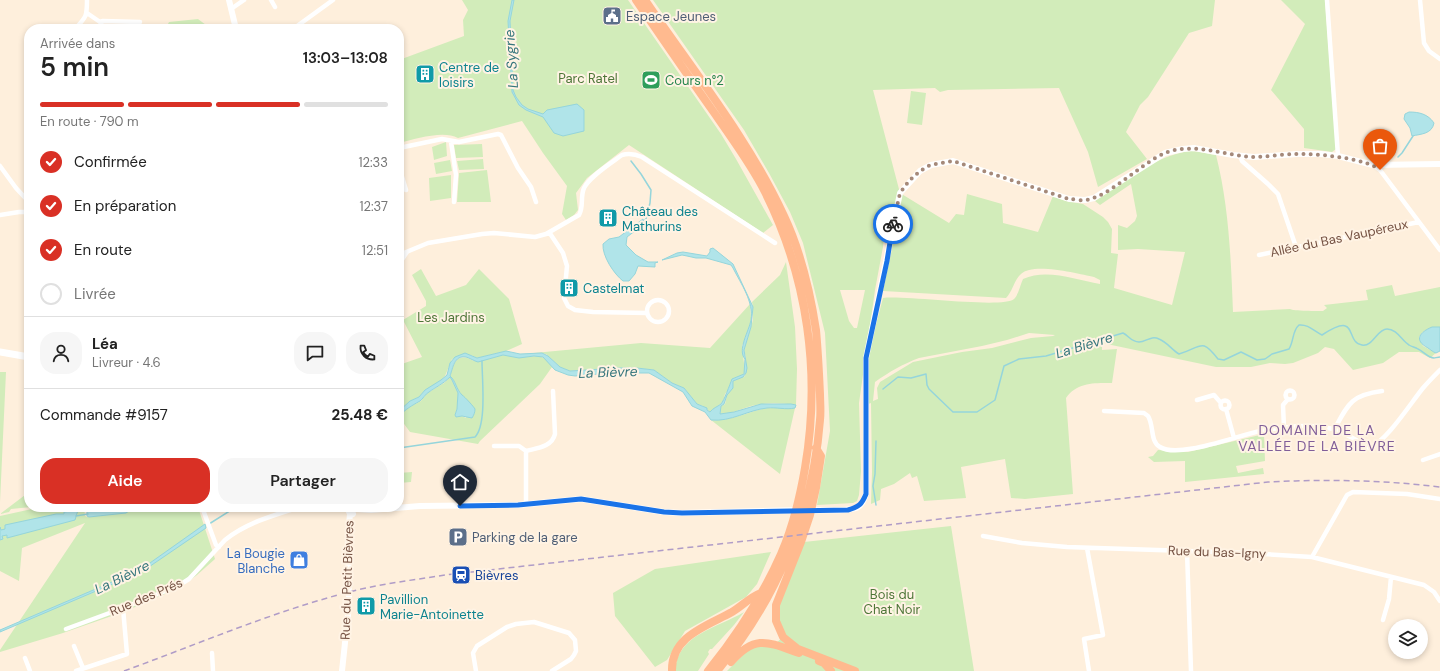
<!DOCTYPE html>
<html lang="fr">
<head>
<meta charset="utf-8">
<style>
	body { margin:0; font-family:"DM Sans",sans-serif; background:#f6f6f6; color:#222; height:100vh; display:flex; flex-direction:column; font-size:15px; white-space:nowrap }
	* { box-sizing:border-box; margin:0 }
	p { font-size:13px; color:#767676 }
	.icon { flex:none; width:22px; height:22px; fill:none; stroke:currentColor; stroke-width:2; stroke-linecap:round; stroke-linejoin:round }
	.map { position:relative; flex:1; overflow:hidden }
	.drawer { position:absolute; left:24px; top:24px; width:380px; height:488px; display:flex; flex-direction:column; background:#fff; border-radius:16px; box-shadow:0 2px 6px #0003 }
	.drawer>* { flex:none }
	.buttons { position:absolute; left:1388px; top:619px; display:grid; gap:8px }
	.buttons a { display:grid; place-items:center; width:40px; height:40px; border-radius:50%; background:#fff; box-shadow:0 2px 6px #0003; font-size:20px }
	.pin { position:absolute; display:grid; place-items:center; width:34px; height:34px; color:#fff; margin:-41px -17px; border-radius:50% 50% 50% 0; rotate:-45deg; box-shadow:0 0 4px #0007 }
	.pin .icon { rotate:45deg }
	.courier { position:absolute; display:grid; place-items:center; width:40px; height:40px; margin:-20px; border:3px solid #1a73e8; border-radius:50%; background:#fff; color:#222; box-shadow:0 1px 5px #0007 }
	.headline em { font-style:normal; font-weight:600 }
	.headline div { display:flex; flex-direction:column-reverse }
	.headline { display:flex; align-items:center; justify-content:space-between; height:68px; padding:0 16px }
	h1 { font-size:26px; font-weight:600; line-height:30px }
	.bar { display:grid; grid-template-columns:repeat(4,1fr); gap:6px 4px; align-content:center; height:48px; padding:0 16px }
	.bar i { height:5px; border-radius:3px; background:#e0e0e0 }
	.bar .current { background:#d93025 }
	.bar p { grid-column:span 4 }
	.line { display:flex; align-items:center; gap:10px; padding:0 16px; border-top:1px solid #e0e0e0 }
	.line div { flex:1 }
	.round { display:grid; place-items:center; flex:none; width:42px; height:42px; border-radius:16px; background:#f6f6f6 }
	ol { padding:0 16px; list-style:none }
	li { display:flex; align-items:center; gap:12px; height:44px }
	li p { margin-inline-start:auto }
	li .icon { padding:4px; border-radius:50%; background:#d93025; color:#fff; stroke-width:4 }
	li:last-child { color:#767676 }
	li i { width:22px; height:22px; border:2px solid #e0e0e0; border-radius:50% }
	.primary-button { display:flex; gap:8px; margin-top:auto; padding:8px 16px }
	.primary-button a { flex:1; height:46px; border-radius:16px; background:#d93025; color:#fff; font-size:16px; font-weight:600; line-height:46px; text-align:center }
	.primary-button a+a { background:#f6f6f6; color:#222 }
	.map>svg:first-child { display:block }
	.green { fill:#d2ecba; fill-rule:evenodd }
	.water { fill:#b0e4e9; stroke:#95d5db }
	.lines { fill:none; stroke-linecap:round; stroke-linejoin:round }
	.stream { stroke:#95d5db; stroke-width:1.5 }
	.minor { stroke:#fff; stroke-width:4.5 }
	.tertiary { stroke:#fff; stroke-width:6 }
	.secondary { stroke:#fff; stroke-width:7 }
	.trunk { stroke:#ffba8f; stroke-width:8 }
	.rail { stroke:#b09cc7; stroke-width:1.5; stroke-dasharray:6 4; stroke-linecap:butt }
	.done { stroke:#a58979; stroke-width:4; stroke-dasharray:0 7.2 }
	.route { stroke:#1a73e8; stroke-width:5 }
	.labels { text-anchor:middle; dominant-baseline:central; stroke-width:4; stroke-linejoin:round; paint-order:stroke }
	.service-label { font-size:13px; fill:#4e5e75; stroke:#fff3e4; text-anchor:start }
	.culture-label { font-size:13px; fill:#0d838f; stroke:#fff3e4; text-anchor:start }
	.park-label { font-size:13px; fill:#4e7638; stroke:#fff3e4 }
	.leisure-label { font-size:13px; fill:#27864d; stroke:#fff3e4; text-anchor:start }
	.street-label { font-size:13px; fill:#755243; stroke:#fff3e4 }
	.shop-label { font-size:13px; fill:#366cbe; stroke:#fff3e4; text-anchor:end }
	.transit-label { font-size:13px; fill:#164399; stroke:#fff3e4; text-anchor:start }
	.water-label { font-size:14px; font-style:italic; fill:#36767d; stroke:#fff3e4 }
	.neighbourhood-label { font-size:14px; letter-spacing:1px; fill:#815e99; stroke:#fff3e4 }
</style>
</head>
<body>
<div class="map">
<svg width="1440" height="671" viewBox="0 0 1440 671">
	<rect width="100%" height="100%" fill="#feefdc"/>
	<path class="green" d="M 462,0 L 628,0 L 721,134 L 736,159 L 773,225 L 763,233 L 629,145 L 587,178 L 576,193 L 578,210 L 574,215 L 566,220 L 562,214 L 567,186 L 543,153 L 522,121 L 458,138 C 443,130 416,139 399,143 L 399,60 L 464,36 L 463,20 L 468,10 Z
		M 653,0 L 1215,0 L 1212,26 L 1189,33 L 1148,97 L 1140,105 L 1126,132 L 1147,159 L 1098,187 L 1088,152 L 1059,88 L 948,90 L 940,92 L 935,88 L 873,90 L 900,193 L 949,223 L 956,214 L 964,215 L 967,194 L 1002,204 L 1003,223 L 1038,232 L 1053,196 L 1066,201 L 1083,204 L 1103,217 L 1108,222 L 1112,229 L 1111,253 L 1118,254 L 1114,288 L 1172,305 L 1185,252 L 1138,249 L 1118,250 L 1118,225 L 1127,228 L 1135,221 L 1137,216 L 1131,184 L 1100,205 L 1095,201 C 1125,182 1155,155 1191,151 C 1199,151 1208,154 1216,155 C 1229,206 1231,260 1233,312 L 1290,309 C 1293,311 1318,311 1323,311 L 1327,308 L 1324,305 L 1368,300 L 1366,290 L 1392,285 L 1395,296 L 1440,287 L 1440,327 C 1432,327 1423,329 1419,337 L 1423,346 L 1436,353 L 1430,358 L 1419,352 L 1399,352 L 1383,363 L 1353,370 L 1334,349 L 1325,347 L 1318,353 L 1293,363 L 1285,364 L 1270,363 L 1251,367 L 1216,367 L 1102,343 L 1102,350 L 1117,349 L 1112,383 C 1095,383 1077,382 1066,398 L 1073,494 L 1025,499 L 1011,498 L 1005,459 L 961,467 L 966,498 L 924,501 L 917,476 L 912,478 L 910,473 L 894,484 L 881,489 L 880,500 L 871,504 L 872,472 L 871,403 L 868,404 L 867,358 L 883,298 C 905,295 1003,309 1014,299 C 1019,294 1020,285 1023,279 C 1047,268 1076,280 1100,284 L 1100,280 L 1094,277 C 1079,274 1033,262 1021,274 C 1014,280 1013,291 1006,298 L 883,291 L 892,249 L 894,231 L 883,218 L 885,227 L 883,247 L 875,290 L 859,403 L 861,471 L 859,495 L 857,501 L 853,503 L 817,505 L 830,431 L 825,333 L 803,243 L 790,212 L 769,173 L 744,130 ZM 840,290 L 865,290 L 857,328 L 854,328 L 849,321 ZM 1029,333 L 1055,335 L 1053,336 L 1031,338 L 992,348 L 962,352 L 913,362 L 880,382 L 877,388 L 878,399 L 873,401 L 875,382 C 889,372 903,364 919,358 L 982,346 L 1007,340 Z
		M 1281,0 L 1325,0 L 1336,149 L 1332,152 L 1304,148 L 1304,129 L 1271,90 L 1305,24 Z
		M 198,19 L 206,25 L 200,29 L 145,29 L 145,24 L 167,26 L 169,22 Z
		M 911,91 L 926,93 L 922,125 L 907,123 Z
		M 446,142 L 447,156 L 434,160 L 432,147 Z
		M 482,144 L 483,157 L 456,158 L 454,145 Z
		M 483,159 L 484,169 L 459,170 L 457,161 Z
		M 450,160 L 452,171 L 436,174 L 434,163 Z
		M 487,170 L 491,202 L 457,202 L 459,173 Z
		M 451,175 L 451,198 L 430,201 L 429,178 Z
		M 786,262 L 795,327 L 797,369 L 796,405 C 781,403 766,402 751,406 C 741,409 731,414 720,414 L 721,406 L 725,404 L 727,395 L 732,388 L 733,381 L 745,376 L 746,358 L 744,350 L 753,320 L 753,307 L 752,302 L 780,275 Z
		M 421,269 L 436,296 L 466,285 L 479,269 L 509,299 L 522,344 L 506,351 L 477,358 L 471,355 L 452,359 L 445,376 L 438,383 L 425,390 L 419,397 L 410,401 L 399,411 L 399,365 L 422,357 L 403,320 L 426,306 L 426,301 L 412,275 Z
		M 750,304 L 751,318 L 750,326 L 742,346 L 745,372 L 742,376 L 734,378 L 731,383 L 730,388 L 725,394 L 723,402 L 710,412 L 703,406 L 697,404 L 684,388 L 672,383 L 654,370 L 637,368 L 619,368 L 570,371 L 560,367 L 546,354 L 538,353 L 523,354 L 641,343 L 710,348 Z
		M 503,355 L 516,357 L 539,356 L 546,359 L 552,367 L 540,384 L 480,441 L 478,444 L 410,432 L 399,417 L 407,408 L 421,401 L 426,394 L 444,383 L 450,377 L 452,380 L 458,393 L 457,409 L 455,415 L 457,417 L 462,416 L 466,418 L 470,404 C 468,401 463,396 461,394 C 456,388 455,380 450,376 C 453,368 454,355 467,358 C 470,358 472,361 475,361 C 484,361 494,357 503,355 Z
		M 0,372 L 6,372 L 0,502 Z
		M 767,408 L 795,408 L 780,474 L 711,420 C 731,422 749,411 767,408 Z
		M 1264,434 L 1265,461 L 1236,466 L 1238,473 L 1263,468 L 1264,474 L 1185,482 L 1185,461 L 1154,462 L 1148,457 L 1153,456 L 1158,450 L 1188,452 Z
		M 412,472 L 411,482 L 399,483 L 399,473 Z
		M 29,492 L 29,507 L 31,507 L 11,509 L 9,512 L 0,514 Z
		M 41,507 L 84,507 L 85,516 L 88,517 L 131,511 L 135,507 L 198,507 L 215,559 L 197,575 L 181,587 L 126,611 L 63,633 L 0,652 L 0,650 L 85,523 L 22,548 L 19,581 L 0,571 L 0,516 Z
		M 951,526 L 974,671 L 727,671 L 750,648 L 755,646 L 773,646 L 785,635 L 778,621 L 778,606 L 804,542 Z
		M 771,552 L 757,584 L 746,597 L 685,631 L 667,660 L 655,667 L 615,616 L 613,593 L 655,569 Z
		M 744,612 L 734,625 L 712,649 L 710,649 L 708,652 L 709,654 L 698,671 L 675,671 C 677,634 718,628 744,612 Z"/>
	<path class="water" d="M 512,0 L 514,0 L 510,21 L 513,90 L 516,97 L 522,105 L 528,109 L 543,114 L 547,110 L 577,104 L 584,110 L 584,131 L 563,136 L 554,133 L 543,117 L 526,110 L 519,105 L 512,92 L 508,21 Z
		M 1409,112 C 1419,112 1428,114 1434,123 C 1432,134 1421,134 1412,136 L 1410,128 L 1404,119 L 1405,114 Z
		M 643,219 L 644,224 L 627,237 L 626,245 L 636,255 L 648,262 L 658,262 L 655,263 L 655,267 L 638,266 L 635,274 L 629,281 L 623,281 C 614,274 602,256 603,244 L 609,239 L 619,237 Z
		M 713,248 L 733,264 L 753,307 L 751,327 L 744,350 L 747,368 L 746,373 L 743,377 L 733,381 L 733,388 L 727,395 L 724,404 L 721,406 L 720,414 L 734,412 L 761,404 L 791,404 L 796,405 L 795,408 C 786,410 776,407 767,408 C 748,410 731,422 711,420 L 705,412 L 692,406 L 683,392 L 649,373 L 610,373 L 575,376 L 568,375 L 555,370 L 543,357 L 534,356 L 519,358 L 503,355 L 478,362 C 474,361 470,358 466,357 C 454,355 453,368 450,376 C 456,381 456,389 462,395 C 465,397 474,407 475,409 C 475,412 474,415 472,418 L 462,416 L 456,417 L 455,415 L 457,409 L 458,393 L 452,380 L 450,377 C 443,384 436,387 429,392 C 425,394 423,399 420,401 C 411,406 406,409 399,416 L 399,411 L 410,401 L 419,397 L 425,390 L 441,380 L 447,375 L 450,363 L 455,357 L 465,353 L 477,358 L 506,351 L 520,354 L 542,353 L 548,356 L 560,367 L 570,371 L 619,368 L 637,368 L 654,370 L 672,383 L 684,388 L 697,404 L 707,408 L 707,410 L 710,412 C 713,408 717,407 721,404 C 724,401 730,384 732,379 L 744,374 L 745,359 C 737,350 749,331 751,320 C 754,302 741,284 733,268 L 731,265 L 706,258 L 696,258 L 687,256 L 682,255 L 662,260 L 677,253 L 683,252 L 707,256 L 710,252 L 710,249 Z
		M 1432,327 L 1440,327 L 1440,351 L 1436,353 C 1433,352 1431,350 1428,348 C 1413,340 1420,332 1432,327 Z
		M 86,507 L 96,507 L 100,510 L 135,507 L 126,513 L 89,517 L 87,516 L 87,511 Z
		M 78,510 L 75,520 L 7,538 L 7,535 L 2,536 L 3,539 L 0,540 L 0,527 L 1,530 L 5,529 L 5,525 L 56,514 L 64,514 L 64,512 Z
		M 205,524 L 206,528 L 143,571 L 0,632 L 0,630 L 140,570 Z"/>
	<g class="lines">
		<path class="stream" d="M 1398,157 L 1402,153 L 1413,136
			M 631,161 L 641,174 L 651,190 L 650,203 L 646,219 L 643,221
			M 883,389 L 898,377 L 911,378 L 926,374 L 927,385 L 929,389 L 953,412 L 977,412 L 995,400 L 1004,366 L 1019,359 L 1046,356 L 1123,333 C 1129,336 1131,342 1139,342 C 1146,342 1151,335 1159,339 C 1167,342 1172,350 1179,354 C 1202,347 1201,337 1218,359 L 1224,360 L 1241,352 L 1257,360 L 1265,359 L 1272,354 L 1289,349 C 1294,341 1292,331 1299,325 C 1308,324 1314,331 1322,335 C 1360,310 1344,342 1362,345 C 1373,347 1377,329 1387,329 C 1397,329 1402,341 1409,345 C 1412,347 1415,347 1418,349 C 1423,351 1428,358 1434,358 C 1435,358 1438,357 1440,357
			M 399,448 L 475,437 C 487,425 482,379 482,361
			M 876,505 L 873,486 L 875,474 L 876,441
			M 76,516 L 88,514
			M 209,524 L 236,507"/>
		<path class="minor" d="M 271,0 L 275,7
			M 1327,0 L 1338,156
			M 1420,0 L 1424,43 L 1429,51 L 1440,59
			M 231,9 L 244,0
			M 87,13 L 100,22 L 103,21 L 140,22
			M 100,22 L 104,29
			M 75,29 C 86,17 87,17 87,0
			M 293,29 L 333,0
			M 451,142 L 456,175 L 454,202
			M 399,148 L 442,139 L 459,142 L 498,134 L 501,135 L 518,168 L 531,187 L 536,202
			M 1240,156 L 1242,161 L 1268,184 L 1278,194 L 1296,247
			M 1373,165 L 1380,170 L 1440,250
			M 0,166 L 16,188 L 29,202
			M 399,167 L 406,190
			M 0,215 L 19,212 L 29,212
			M 549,232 L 563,253 L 567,266 L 564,298 L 568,306 L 575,310 L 593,312 L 647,313
			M 399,255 L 428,243 L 482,234 L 494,233 L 535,237 L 546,234 L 579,215 C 584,207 580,197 584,188 C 590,176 611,163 622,155 C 629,153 635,154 642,157 L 775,243
			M 1259,255 L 1419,222
			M 399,264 L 407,252
			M647 311a11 11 0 1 1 22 0a11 11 0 1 1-22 0Z
			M1285.5 395a4.5 4.5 0 1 1 9 0a4.5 4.5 0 1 1-9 0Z
			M 1197,400 L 1214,395 L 1221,403
			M1220.5 405a4.5 4.5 0 1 1 9 0a4.5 4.5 0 1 1-9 0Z
			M 1226,409 L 1234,438
			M 1104,411 L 1144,413 C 1145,414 1147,415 1148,416 C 1154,425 1150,442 1160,447 C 1179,459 1238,435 1261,431 C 1284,427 1310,423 1333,429 C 1346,433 1358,441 1369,448 C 1386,442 1410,404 1423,388 C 1428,382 1434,376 1440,370
			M 1284,428 L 1283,405 L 1288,399
			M 1334,430 C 1348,404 1351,395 1382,391
			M 494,446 L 519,446 L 526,451 L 526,504
			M 526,451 C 537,448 552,447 555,434 L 553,391
			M 1423,460 L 1440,454
			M 202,507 L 216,545 L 219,547
			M 983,536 L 1022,543 L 1067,547 L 1247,553 L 1312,557 L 1424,585 L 1434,592 L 1440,601
			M 1087,548 L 1103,635 L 1084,639 L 1089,671
			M 1187,551 L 1191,671
			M 1312,557 L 1347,495 L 1353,492 L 1407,494 L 1440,499
			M 1383,620 L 1389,599 L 1391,577
			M 66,629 L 123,608 L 178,586 L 189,579 L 225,540 C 246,523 274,515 300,507
			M 74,646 L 83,668
			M 212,653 L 213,671
			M 25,658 L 30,671
			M 76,671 L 127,654 L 123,608
			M 476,671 L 473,653 L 477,646 L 507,627 L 516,624 L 534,622 L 569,633 L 575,640 L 576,651 L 574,655 L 571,659 L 552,671"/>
		<path class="tertiary" d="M 229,0 L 236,29
			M 348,507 L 349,512 L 353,514
			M 357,509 L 371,510 L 420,506 L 518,505 L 581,499 L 664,512 L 682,513 L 799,510
			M 808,510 C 819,510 851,512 858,507 C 863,504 864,499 866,494 L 866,358 L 900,193 L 920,171 L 931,165 L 953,161 L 1069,199 L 1085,200 L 1094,198 L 1165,153 L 1183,149 L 1194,148 L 1233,155 L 1254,157 L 1297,154 L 1321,154 L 1338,156 L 1373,165 L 1440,164
			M 342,671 L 349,605 L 348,539 L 350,513"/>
		<path class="secondary" d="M 0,352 L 29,357"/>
		<path class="trunk" d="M 636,0 C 662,38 688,76 715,114 C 732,139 751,164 765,192 C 808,278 821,374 805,468 C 800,497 793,527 781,554 C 762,597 737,635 708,671
			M 645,0 C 693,71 748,138 784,216 C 801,252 810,291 816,330 C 818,352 819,372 820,394 C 820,402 821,411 820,420 C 813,512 777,600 717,671
			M 816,448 L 821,456 L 816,488 L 810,515 L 801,542 L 776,605 L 776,621 L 783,637 L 798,649 L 855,671
			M 819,661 L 824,663 L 831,671
			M 731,662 C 755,634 768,642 799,653
			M 672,671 C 671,636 707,626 732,612 C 742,606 750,597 761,593"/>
		<path class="rail" d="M 124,671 C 198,644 272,612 349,592 C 380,584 413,580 445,575 L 1268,482 C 1325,479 1382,480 1440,487"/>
	</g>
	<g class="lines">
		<path class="done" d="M 893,224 L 900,193 L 909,181 L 920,171 L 930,165 L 953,161 L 1069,199 C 1074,199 1081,201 1087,200 C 1113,194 1140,164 1165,153 C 1192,142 1224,155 1252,157 C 1267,157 1283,154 1298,154 C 1317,154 1336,156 1355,160 C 1365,163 1372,164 1380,170"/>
		<path class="route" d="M 460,506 L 518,505 L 581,499 L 664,512 L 682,513 L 848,510 C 859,507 862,504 866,494 L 866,358 L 887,261 L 893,224"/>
	</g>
	<defs>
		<g id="civic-square" transform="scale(1)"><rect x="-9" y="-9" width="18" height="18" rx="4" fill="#5c6f8a" stroke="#fff3e4"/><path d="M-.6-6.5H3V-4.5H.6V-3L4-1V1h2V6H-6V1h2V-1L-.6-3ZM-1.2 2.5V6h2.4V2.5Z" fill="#fff"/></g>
		<g id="building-square" transform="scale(1)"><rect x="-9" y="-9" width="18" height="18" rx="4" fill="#0f9aa8" stroke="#fff3e4"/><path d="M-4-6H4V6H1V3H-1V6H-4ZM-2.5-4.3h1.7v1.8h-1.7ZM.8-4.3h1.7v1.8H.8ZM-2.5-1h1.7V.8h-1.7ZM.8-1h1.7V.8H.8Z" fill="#fff"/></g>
		<g id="stadium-square" transform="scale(1)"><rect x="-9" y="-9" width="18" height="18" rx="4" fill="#2e9e5b" stroke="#fff3e4"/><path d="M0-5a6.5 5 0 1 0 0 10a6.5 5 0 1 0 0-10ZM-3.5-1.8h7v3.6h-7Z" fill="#fff"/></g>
		<g id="parking-square" transform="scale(1)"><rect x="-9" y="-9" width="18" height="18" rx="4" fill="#5c6f8a" stroke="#fff3e4"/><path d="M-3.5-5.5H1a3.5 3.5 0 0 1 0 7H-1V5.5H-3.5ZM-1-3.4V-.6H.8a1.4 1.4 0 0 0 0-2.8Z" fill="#fff"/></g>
		<g id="shop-square" transform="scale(1)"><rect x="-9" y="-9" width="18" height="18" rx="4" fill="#3f7fe0" stroke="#fff3e4"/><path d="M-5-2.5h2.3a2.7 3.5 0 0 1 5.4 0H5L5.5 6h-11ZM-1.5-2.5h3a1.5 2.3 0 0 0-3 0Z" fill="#fff"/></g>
		<g id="station-square" transform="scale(1)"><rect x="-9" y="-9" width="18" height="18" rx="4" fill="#1a4fb4" stroke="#fff3e4"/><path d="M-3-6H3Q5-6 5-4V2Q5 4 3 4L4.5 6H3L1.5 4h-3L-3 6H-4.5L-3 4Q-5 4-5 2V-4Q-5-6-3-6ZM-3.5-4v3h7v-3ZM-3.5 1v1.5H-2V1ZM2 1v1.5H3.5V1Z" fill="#fff"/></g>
	</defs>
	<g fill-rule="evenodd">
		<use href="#civic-square" x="612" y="16"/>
		<use href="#building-square" x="425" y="74"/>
		<use href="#stadium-square" x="651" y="80"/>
		<use href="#building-square" x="608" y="218"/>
		<use href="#building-square" x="569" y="288"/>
		<use href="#parking-square" x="458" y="537"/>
		<use href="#shop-square" x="299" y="560"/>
		<use href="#station-square" x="461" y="575"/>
		<use href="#building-square" x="366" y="606"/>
	</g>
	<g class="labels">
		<g class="service-label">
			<text x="626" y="16">Espace Jeunes</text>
			<text x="472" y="537">Parking de la gare</text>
		</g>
		<g class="culture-label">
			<text x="439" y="67">Centre de<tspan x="439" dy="15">loisirs</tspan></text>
			<text x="622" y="211">Château des<tspan x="622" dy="15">Mathurins</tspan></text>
			<text x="583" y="288">Castelmat</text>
			<text x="380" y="599">Pavillion<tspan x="380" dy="15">Marie-Antoinette</tspan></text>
		</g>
		<g class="park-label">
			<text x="588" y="78">Parc Ratel</text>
			<text x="451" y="317">Les Jardins</text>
			<text x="892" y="594">Bois du<tspan x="892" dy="15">Chat Noir</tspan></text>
		</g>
		<g class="leisure-label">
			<text x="665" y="80">Cours n°2</text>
		</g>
		<g class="street-label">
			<text transform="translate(1339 238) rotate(-12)">Allée du Bas Vaupéreux</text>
			<text transform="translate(1217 552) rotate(2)">Rue du Bas-Igny</text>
			<text transform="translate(347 580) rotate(-88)">Rue du Petit Bièvres</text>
			<text transform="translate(146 597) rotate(-23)">Rue des Prés</text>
		</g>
		<g class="shop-label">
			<text x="285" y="553">La Bougie<tspan x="285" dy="15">Blanche</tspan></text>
		</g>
		<g class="transit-label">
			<text x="475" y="575">Bièvres</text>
		</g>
		<g class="water-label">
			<text transform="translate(511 59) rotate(-94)">La Sygrie</text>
			<text transform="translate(1084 345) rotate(-17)">La Bièvre</text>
			<text transform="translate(608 372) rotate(-2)">La Bièvre</text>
			<text transform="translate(122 577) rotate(-26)">La Bièvre</text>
		</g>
		<g class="neighbourhood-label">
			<text x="1317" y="430">DOMAINE DE LA<tspan x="1317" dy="16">VALLÉE DE LA BIÈVRE</tspan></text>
		</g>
	</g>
</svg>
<div class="buttons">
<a><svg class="icon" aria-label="layers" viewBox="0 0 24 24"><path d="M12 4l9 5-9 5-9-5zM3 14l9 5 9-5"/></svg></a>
</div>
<div class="pin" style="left:1380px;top:170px;background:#ea580c"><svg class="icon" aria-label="bag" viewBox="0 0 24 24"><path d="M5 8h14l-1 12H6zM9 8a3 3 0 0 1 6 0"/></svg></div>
<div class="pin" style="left:460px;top:506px;background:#1f2937"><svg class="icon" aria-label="home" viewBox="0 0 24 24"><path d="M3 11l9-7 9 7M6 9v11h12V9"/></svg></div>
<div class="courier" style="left:893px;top:224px"><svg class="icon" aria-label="bike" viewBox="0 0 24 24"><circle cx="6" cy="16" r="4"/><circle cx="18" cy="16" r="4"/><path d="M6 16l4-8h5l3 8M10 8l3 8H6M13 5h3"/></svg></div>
<section class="drawer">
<div class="headline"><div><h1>5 min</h1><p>Arrivée dans</p></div><em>13:03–13:08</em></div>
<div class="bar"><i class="current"></i><i class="current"></i><i class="current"></i><i></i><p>En route · 790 m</p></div>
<ol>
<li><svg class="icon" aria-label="check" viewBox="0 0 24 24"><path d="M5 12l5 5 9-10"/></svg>Confirmée<p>12:33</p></li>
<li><svg class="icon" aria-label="check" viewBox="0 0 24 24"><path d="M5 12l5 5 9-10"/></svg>En préparation<p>12:37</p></li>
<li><svg class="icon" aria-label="check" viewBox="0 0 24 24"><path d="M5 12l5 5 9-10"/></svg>En route<p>12:51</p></li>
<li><i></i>Livrée</li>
</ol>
<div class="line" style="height:72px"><a class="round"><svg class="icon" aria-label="person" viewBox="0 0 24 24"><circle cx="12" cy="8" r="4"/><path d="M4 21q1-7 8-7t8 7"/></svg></a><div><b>Léa</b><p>Livreur · 4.6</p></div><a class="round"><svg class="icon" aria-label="chat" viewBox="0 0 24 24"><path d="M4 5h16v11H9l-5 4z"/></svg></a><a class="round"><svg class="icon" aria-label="phone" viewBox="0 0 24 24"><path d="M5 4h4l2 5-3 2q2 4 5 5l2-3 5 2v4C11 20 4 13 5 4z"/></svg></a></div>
<div class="line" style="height:52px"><div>Commande #9157</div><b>25.48 €</b></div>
<div class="primary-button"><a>Aide</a><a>Partager</a></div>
</section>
</div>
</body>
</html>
